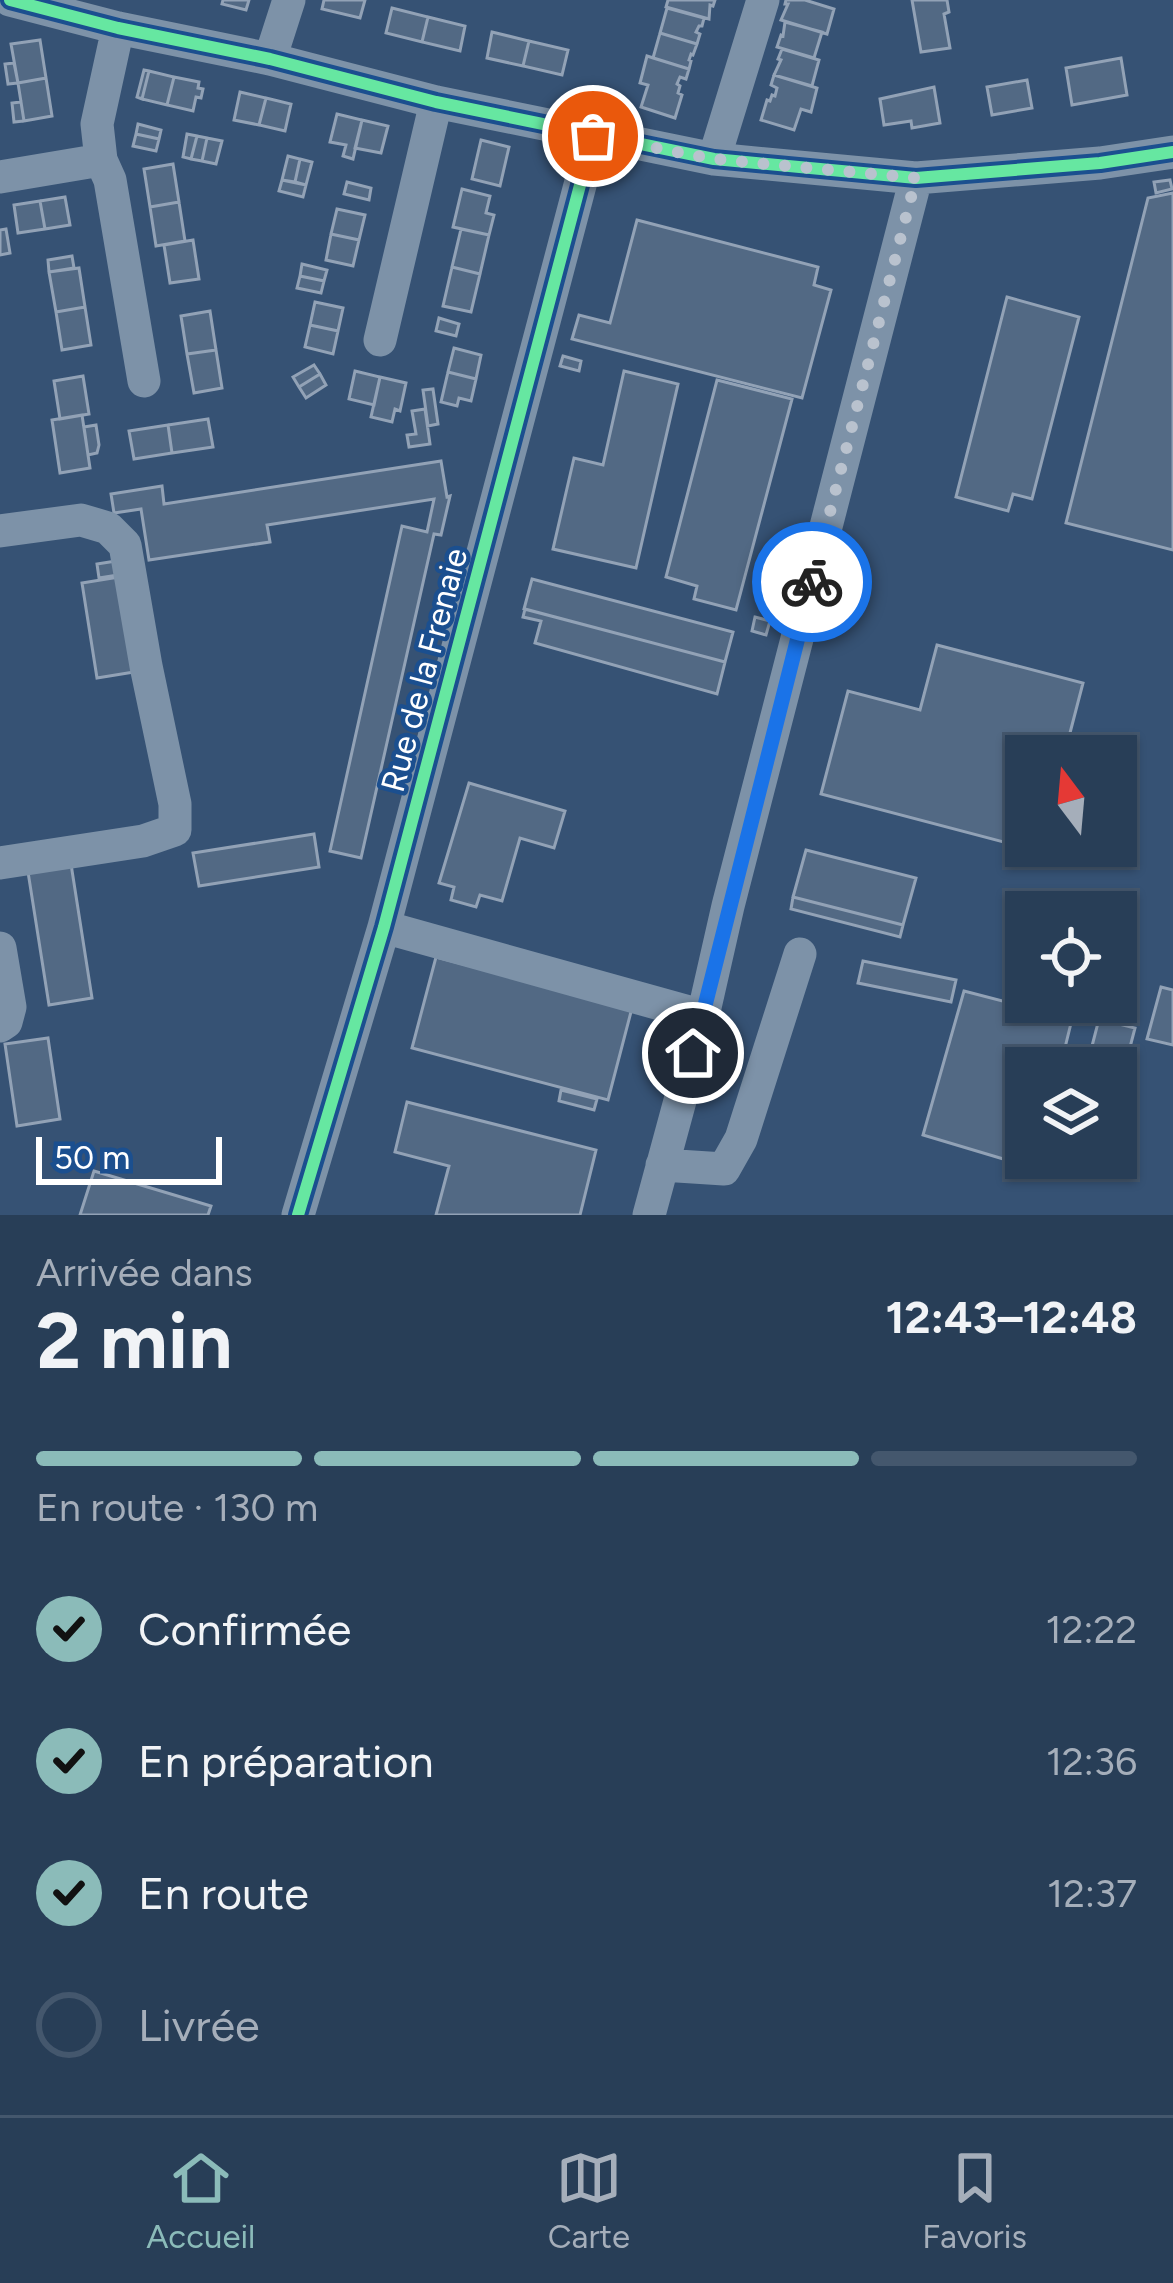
<!DOCTYPE html>
<html lang="fr">
<head>
<meta charset="utf-8">
<style>
	body { margin:0; font-family:Figtree,sans-serif; background:#344961; color:#f1f3f6; height:100vh; display:flex; flex-direction:column; font-size:45px; white-space:nowrap }
	* { box-sizing:border-box; margin:0 }
	p { font-size:39px; color:#a5aeba }
	.icon { flex:none; width:66px; height:66px; fill:none; stroke:currentColor; stroke-width:2; stroke-linecap:round; stroke-linejoin:round }
	.map { position:relative; height:1215px; overflow:hidden }
	.drawer { display:flex; flex-direction:column; background:#283e57; flex:1 }
	.drawer>* { flex:none }
	.needle { width:78px; rotate:344deg }
	.controls { position:absolute; left:1005px; top:735px; display:grid; gap:24px }
	.controls a { display:grid; place-items:center; width:132px; height:132px; border-radius:0px; background:#283e57; box-shadow:0 3px 9px #0004,0 0 0 3px #44576d; font-size:60px }
	.scale { position:absolute; left:36px; bottom:30px; width:186px; box-sizing:border-box; padding-left:12px; border:6px solid #fff; border-top:0; font-size:33px; line-height:42px; white-space:nowrap; color:#fff; -webkit-text-stroke:9px #1b4f8f; paint-order:stroke }
	.pin { position:absolute; display:grid; place-items:center; width:102px; height:102px; color:#fff; margin:-51px; border:6px solid #fff; border-radius:50%; box-shadow:0 3px 12px #0007 }
	.courier { position:absolute; display:grid; place-items:center; width:120px; height:120px; margin:-60px; border:9px solid #1a73e8; border-radius:50%; background:#fff; color:#222; box-shadow:0 3px 15px #0007 }
	.head em { font-style:normal; font-weight:700 }
	.head div { display:flex; flex-direction:column-reverse }
	.head { display:flex; align-items:center; justify-content:space-between; height:204px; padding:0 36px }
	h1 { font-size:78px; font-weight:700; line-height:90px }
	.bar { display:grid; grid-template-columns:repeat(4,1fr); gap:18px 12px; align-content:center; height:144px; padding:0 36px }
	.bar i { height:15px; border-radius:9px; background:#44576d }
	.bar .on { background:#8bbbb9 }
	.bar p { grid-column:span 4 }
	ol { padding:0 36px; list-style:none }
	li { display:flex; align-items:center; gap:36px; height:132px }
	li p { margin-inline-start:auto }
	li .icon { padding:12px; border-radius:50%; background:#8bbbb9; color:#111; stroke-width:4 }
	li:last-child { color:#a5aeba }
	li i { width:66px; height:66px; border:6px solid #44576d; border-radius:50% }
	.tabs { display:flex; justify-content:space-around; align-items:center; height:168px; border-top:3px solid #44576d; background:#283e57; font-size:33px; color:#a5aeba }
	.tabs a { display:grid; justify-items:center; gap:6px }
	.tabs .on { color:#8bbbb9 }
	.map>svg:first-child { display:block }
	.building { fill:#526984; stroke:#92a2b6; stroke-width:3 }
	.lines { fill:none; stroke-linecap:round; stroke-linejoin:round }
	.minor { stroke:#7d92a8; stroke-width:33 }
	.cycleway-casing { stroke:#1b4f8f; stroke-width:20 }
	.cycleway { stroke:#66e7a1; stroke-width:12 }
	.done { stroke:#b9c2ce; stroke-width:12; stroke-dasharray:0 21.6 }
	.route { stroke:#1a73e8; stroke-width:15 }
	.labels { text-anchor:middle; dominant-baseline:central; stroke-width:9; stroke-linejoin:round; paint-order:stroke }
	.street-label { font-size:33px; fill:#fff; stroke:#1b4f8f }
</style>
</head>
<body>
<div class="map">
<svg width="1173" height="1215" viewBox="0 0 1173 1215">
	<rect width="100%" height="100%" fill="#365274"/>
	<path class="building" d="M 223,0 L 249,0 L 246,10 L 222,4 Z
		M 324,0 L 365,0 L 360,18 L 322,9 Z
		M 668,0 L 715,0 L 713,6 L 710,5 L 709,19 L 666,7 Z
		M 786,0 L 805,0 L 834,9 L 827,34 L 781,20 L 788,4 L 785,4 Z
		M 912,0 L 947,0 L 949,12 L 944,14 L 950,48 L 921,52 Z
		M 392,8 L 428,17 L 422,42 L 386,33 Z
		M 667,8 L 704,18 L 702,26 L 699,26 L 696,32 L 700,34 L 697,44 L 660,33 Z
		M 428,17 L 465,26 L 460,51 L 422,42 Z
		M 785,22 L 822,32 L 814,58 L 777,47 L 781,35 L 783,36 Z
		M 492,32 L 529,41 L 523,66 L 487,58 Z
		M 660,33 L 697,44 L 693,55 L 691,54 L 689,60 L 691,61 L 689,69 L 653,58 Z
		M 40,40 L 46,78 L 18,83 L 11,44 Z
		M 529,41 L 568,50 L 562,75 L 523,66 Z
		M 782,49 L 819,60 L 812,86 L 774,75 L 781,60 L 778,59 Z
		M 647,56 L 689,69 L 686,79 L 680,77 L 677,84 L 680,86 L 678,93 L 682,95 L 675,118 L 641,107 L 648,85 L 640,83 Z
		M 1121,58 L 1127,95 L 1072,105 L 1066,68 Z
		M 14,63 L 18,83 L 8,84 L 5,64 Z
		M 144,70 L 149,71 L 142,99 L 137,97 Z
		M 149,71 L 174,77 L 167,105 L 142,99 Z
		M 774,75 L 817,88 L 811,112 L 801,109 L 794,130 L 761,120 L 767,100 L 770,101 L 772,95 L 775,96 L 777,88 L 771,85 Z
		M 174,77 L 199,82 L 198,88 L 203,89 L 201,98 L 196,97 L 193,111 L 167,105 Z
		M 46,78 L 52,116 L 24,121 L 18,83 Z
		M 1027,80 L 1032,108 L 992,115 L 987,87 Z
		M 934,87 L 940,123 L 912,128 L 911,121 L 884,125 L 880,99 Z
		M 240,92 L 266,98 L 259,125 L 234,120 Z
		M 266,98 L 291,104 L 285,131 L 259,125 Z
		M 21,102 L 24,121 L 14,122 L 12,103 Z
		M 337,114 L 362,120 L 353,159 L 343,156 L 346,145 L 330,142 Z
		M 362,120 L 388,126 L 381,153 L 355,148 Z
		M 138,124 L 161,130 L 159,139 L 136,134 Z
		M 136,134 L 159,139 L 156,151 L 133,146 Z
		M 187,134 L 197,136 L 191,159 L 183,157 Z
		M 197,136 L 207,138 L 202,161 L 191,159 Z
		M 207,138 L 222,141 L 216,164 L 202,161 Z
		M 481,140 L 509,147 L 500,186 L 472,179 Z
		M 288,156 L 300,159 L 295,182 L 282,180 Z
		M 300,159 L 312,162 L 306,185 L 295,182 Z
		M 173,164 L 179,202 L 150,207 L 144,169 Z
		M 282,180 L 306,185 L 303,197 L 279,191 Z
		M 1170,180 L 1172,189 L 1156,193 L 1154,182 Z
		M 347,182 L 371,188 L 369,200 L 344,194 Z
		M 462,189 L 490,196 L 486,213 L 494,215 L 489,235 L 453,227 Z
		M 1173,193 L 1173,550 L 1066,523 L 1148,198 Z
		M 65,197 L 70,225 L 45,229 L 40,201 Z
		M 40,201 L 45,229 L 18,233 L 14,205 Z
		M 179,202 L 185,241 L 156,246 L 150,207 Z
		M 337,209 L 365,215 L 359,240 L 331,234 Z
		M 637,220 L 818,267 L 814,285 L 831,290 L 802,398 L 572,339 L 579,315 L 610,323 Z
		M 6,229 L 10,253 L 0,255 L 0,230 Z
		M 461,229 L 489,235 L 480,274 L 452,267 Z
		M 331,234 L 359,240 L 353,266 L 326,260 Z
		M 193,240 L 199,279 L 170,283 L 164,245 Z
		M 72,256 L 74,268 L 49,272 L 48,260 Z
		M 302,264 L 327,270 L 324,281 L 300,276 Z
		M 452,267 L 480,274 L 471,312 L 443,306 Z
		M 79,268 L 85,307 L 56,312 L 49,272 Z
		M 300,276 L 324,281 L 321,293 L 297,288 Z
		M 1007,297 L 1079,317 L 1032,499 L 1013,494 L 1008,511 L 956,497 Z
		M 315,302 L 343,308 L 338,331 L 310,325 Z
		M 85,307 L 91,345 L 62,350 L 56,312 Z
		M 210,311 L 216,350 L 187,354 L 181,316 Z
		M 439,318 L 459,324 L 456,336 L 436,331 Z
		M 310,325 L 338,331 L 333,354 L 305,347 Z
		M 454,348 L 481,355 L 476,379 L 448,372 Z
		M 216,350 L 222,388 L 194,393 L 187,354 Z
		M 563,356 L 581,361 L 579,371 L 560,366 Z
		M 314,365 L 320,374 L 299,387 L 293,377 Z
		M 355,371 L 380,377 L 374,405 L 349,399 Z
		M 624,371 L 678,384 L 636,568 L 553,549 L 574,458 L 603,465 Z
		M 448,372 L 476,379 L 471,401 L 459,398 L 457,406 L 441,402 Z
		M 320,374 L 326,385 L 306,398 L 299,387 Z
		M 83,376 L 89,414 L 60,419 L 54,381 Z
		M 380,377 L 406,383 L 400,411 L 395,409 L 392,422 L 371,417 Z
		M 717,380 L 792,399 L 736,610 L 694,599 L 697,586 L 666,577 Z
		M 433,389 L 438,424 L 428,426 L 423,390 Z
		M 425,409 L 430,444 L 409,447 L 407,435 L 416,434 L 412,411 Z
		M 82,415 L 90,468 L 60,473 L 52,420 Z
		M 208,419 L 213,447 L 172,453 L 168,425 Z
		M 96,425 L 99,445 L 97,453 L 88,455 L 84,427 Z
		M 168,425 L 172,453 L 134,459 L 129,431 Z
		M 441,461 L 447,497 L 450,496 L 441,535 L 434,534 L 361,858 L 330,851 L 402,526 L 427,532 L 434,499 L 267,525 L 270,542 L 149,560 L 141,509 L 114,513 L 111,494 L 162,486 L 164,504 Z
		M 116,561 L 118,575 L 99,578 L 97,564 Z
		M 119,577 L 134,672 L 97,678 L 82,583 Z
		M 532,579 L 733,632 L 725,662 L 524,609 Z
		M 525,609 L 725,662 L 717,694 L 535,643 L 541,621 L 523,617 Z
		M 755,617 L 770,621 L 766,635 L 752,631 Z
		M 937,645 L 1083,683 L 1064,756 L 1026,756 L 1026,846 L 1040,846 L 1038,851 L 821,794 L 848,691 L 920,710 Z
		M 469,783 L 565,811 L 554,848 L 520,838 L 502,901 L 480,895 L 476,907 L 451,900 L 454,887 L 439,883 Z
		M 314,834 L 319,867 L 199,886 L 193,853 Z
		M 806,850 L 916,878 L 903,925 L 793,897 Z
		M 71,864 L 92,998 L 49,1005 L 28,872 Z
		M 793,897 L 903,925 L 900,937 L 791,909 Z
		M 436,957 L 632,1008 L 608,1100 L 412,1048 Z
		M 863,961 L 956,980 L 951,1002 L 858,983 Z
		M 1161,987 L 1173,990 L 1173,1045 L 1147,1039 Z
		M 964,991 L 1072,1019 L 1060,1068 L 1026,1068 L 1026,1158 L 1040,1158 L 1037,1169 L 923,1135 Z
		M 1099,1019 L 1135,1028 L 1128,1055 L 1092,1046 Z
		M 48,1038 L 60,1119 L 17,1126 L 5,1044 Z
		M 1091,1049 L 1136,1061 L 1118,1133 L 1116,1068 L 1086,1068 Z
		M 561,1090 L 597,1099 L 594,1110 L 559,1101 Z
		M 407,1102 L 596,1150 L 580,1215 L 436,1215 L 449,1166 L 395,1152 Z
		M 94,1171 L 211,1206 L 208,1215 L 80,1215 Z"/>
	<g class="lines">
		<path class="minor" d="M 10,0 L 118,28 L 270,59 L 436,102 L 714,159 L 916,178 L 1100,163 L 1173,152
			M 270,59 L 289,0
			M 714,159 L 763,0
			M 101,160 L 110,180 L 144,381
			M 0,177 L 101,160 L 97,124 L 118,28
			M 380,340 L 436,102
			M 0,531 L 81,520 L 108,528 L 125,545 L 146,666 L 175,804 L 175,830 L 143,841 L 0,863
			M 384,927 L 703,1016
			M 0,948 L 10,1007 L 6,1022 L 0,1026
			M 662,1165 L 724,1169 L 741,1139 L 800,954
			M 298,1215 L 384,927 L 593,136
			M 649,1215 L 703,1016 L 728,906 L 916,178"/>
		<g class="cycleway-casing">
			<path id="cycleway" d="M 10,0 L 118,28 L 270,59 L 436,102 L 714,159 L 916,178 L 1100,163 L 1173,152
				M 298,1215 L 384,927 L 593,136"/>
		</g>
		<use href="#cycleway" class="cycleway"/>
	</g>
	<g class="lines">
		<path class="done" d="M 593,136 L 714,159 L 916,178 L 812,582"/>
		<path class="route" d="M 693,1053 L 812,582"/>
	</g>
	<g class="labels">
		<g class="street-label">
			<text transform="translate(424 670) rotate(-75)">Rue de la Frenaie</text>
		</g>
	</g>
</svg>
<div class="controls">
<a><svg class="needle" viewBox="-14 -14 28 28"><path d="M0-13l5 13h-10z" fill="#e53935"/><path d="M0 13l5-13h-10z" fill="#a5aeba"/></svg></a>
<a><svg class="icon" aria-label="locate" viewBox="0 0 24 24"><circle cx="12" cy="12" r="6"/><path d="M12 2v4M12 18v4M2 12h4M18 12h4"/></svg></a>
<a><svg class="icon" aria-label="layers" viewBox="0 0 24 24"><path d="M12 4l9 5-9 5-9-5zM3 14l9 5 9-5"/></svg></a>
</div>
<div class="scale">50 m</div>
<div class="pin" style="left:593px;top:136px;background:#ea580c"><svg class="icon" aria-label="bag" viewBox="0 0 24 24"><path d="M5 8h14l-1 12H6zM9 8a3 3 0 0 1 6 0"/></svg></div>
<div class="pin" style="left:693px;top:1053px;background:#1f2937"><svg class="icon" aria-label="home" viewBox="0 0 24 24"><path d="M3 11l9-7 9 7M6 9v11h12V9"/></svg></div>
<div class="courier" style="left:812px;top:582px"><svg class="icon" aria-label="bike" viewBox="0 0 24 24"><circle cx="6" cy="16" r="4"/><circle cx="18" cy="16" r="4"/><path d="M6 16l4-8h5l3 8M10 8l3 8H6M13 5h3"/></svg></div>
</div>
<section class="drawer">
<div class="head"><div><h1>2 min</h1><p>Arrivée dans</p></div><em>12:43–12:48</em></div>
<div class="bar"><i class="on"></i><i class="on"></i><i class="on"></i><i></i><p>En route · 130 m</p></div>
<ol>
<li><svg class="icon" aria-label="check" viewBox="0 0 24 24"><path d="M5 12l5 5 9-10"/></svg>Confirmée<p>12:22</p></li>
<li><svg class="icon" aria-label="check" viewBox="0 0 24 24"><path d="M5 12l5 5 9-10"/></svg>En préparation<p>12:36</p></li>
<li><svg class="icon" aria-label="check" viewBox="0 0 24 24"><path d="M5 12l5 5 9-10"/></svg>En route<p>12:37</p></li>
<li><i></i>Livrée</li>
</ol>
</section>
<nav class="tabs">
<a class="on"><svg class="icon" aria-label="home" viewBox="0 0 24 24"><path d="M3 11l9-7 9 7M6 9v11h12V9"/></svg>Accueil</a>
<a><svg class="icon" aria-label="map" viewBox="0 0 24 24"><path d="M3 6l6-2 6 2 6-2v14l-6 2-6-2-6 2zM9 4v14M15 6v14"/></svg>Carte</a>
<a><svg class="icon" aria-label="saved" viewBox="0 0 24 24"><path d="M7 4h10v16l-5-4-5 4z"/></svg>Favoris</a>
</nav>
</body>
</html>
